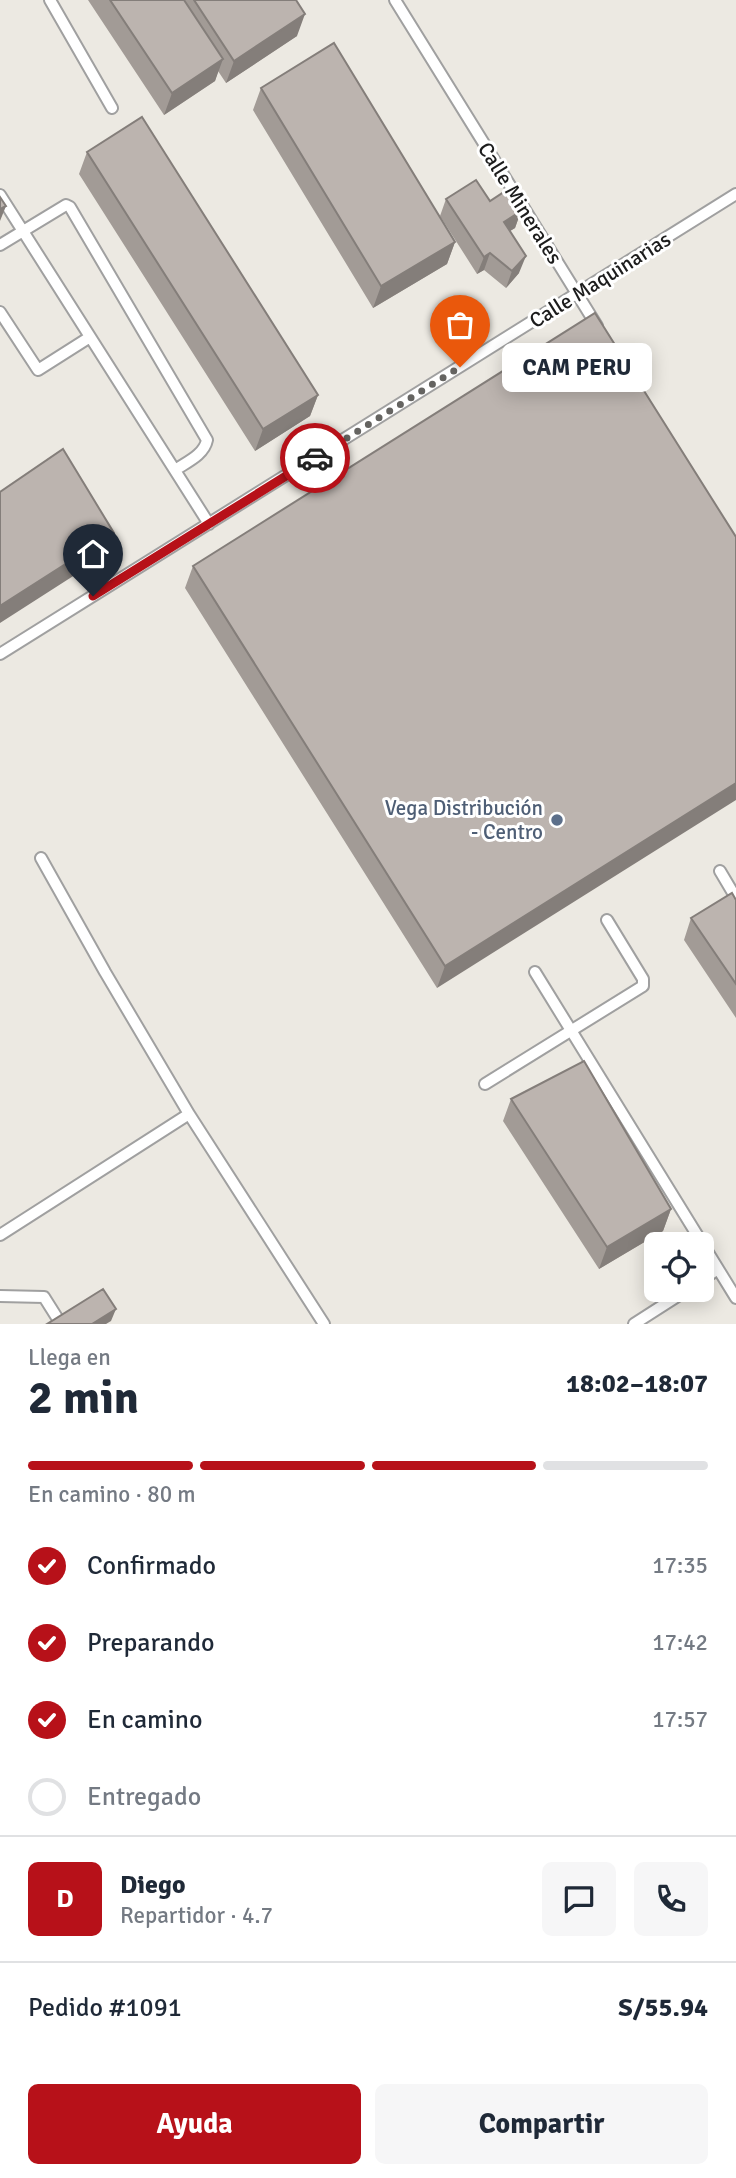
<!DOCTYPE html>
<html lang="es">
<head>
<meta charset="utf-8">
<style>
	body { margin:0; font-family:Signika,sans-serif; background:#f6f6f7; color:#1f2937; height:100vh; display:flex; flex-direction:column; font-size:26px; white-space:nowrap }
	* { box-sizing:border-box; margin:0 }
	p { font-size:23px; color:#747a83 }
	.icon { flex:none; width:38px; height:38px; fill:none; stroke:currentColor; stroke-width:2; stroke-linecap:round; stroke-linejoin:round }
	.map { position:relative; height:1324px; overflow:hidden }
	.side { display:flex; flex-direction:column; background:#fff; flex:1 }
	.side>* { flex:none }
	.tools { position:absolute; left:644px; top:1232px; display:grid; gap:14px }
	.tools a { display:grid; place-items:center; width:70px; height:70px; border-radius:10px; background:#fff; box-shadow:0 4px 18px #0003; font-size:35px }
	.pin { position:absolute; display:grid; place-items:center; width:60px; height:60px; color:#fff; margin:-72px -30px; border-radius:50% 50% 50% 0; rotate:-45deg; box-shadow:0 0 7px #0007 }
	.pin .icon { rotate:45deg }
	.courier { position:absolute; display:grid; place-items:center; width:70px; height:70px; margin:-35px; border:5px solid #b71119; border-radius:50%; background:#fff; color:#222; box-shadow:0 2px 9px #0007 }
	.bubble { position:absolute; height:49px; border-radius:10px; background:#fff; box-shadow:0 4px 18px #0003; font-size:23px; font-weight:700; line-height:49px; text-align:center }
	.head em { font-style:normal; font-weight:700 }
	.head div { display:flex; flex-direction:column-reverse }
	.head { display:flex; align-items:center; justify-content:space-between; height:119px; padding:0 28px }
	h1 { font-size:46px; font-weight:700; line-height:52px }
	.bar { display:grid; grid-template-columns:repeat(4,1fr); gap:10px 7px; align-content:center; height:84px; padding:0 28px }
	.bar i { height:9px; border-radius:5px; background:#e0e1e3 }
	.bar .current { background:#b71119 }
	.bar p { grid-column:span 4 }
	.line { display:flex; align-items:center; gap:18px; padding:0 28px; border-top:2px solid #e0e1e3 }
	.line div { flex:1 }
	.round { display:grid; place-items:center; flex:none; width:74px; height:74px; border-radius:10px; background:#f6f6f7 }
	ol { padding:0 28px; list-style:none }
	li { display:flex; align-items:center; gap:21px; height:77px }
	li p { margin-inline-start:auto }
	li .icon { padding:7px; border-radius:50%; background:#b71119; color:#fff; stroke-width:4 }
	li:last-child { color:#747a83 }
	li i { width:38px; height:38px; border:4px solid #e0e1e3; border-radius:50% }
	.action { display:flex; gap:14px; margin-top:auto; padding:14px 28px }
	.action a { flex:1; height:80px; border-radius:10px; background:#b71119; color:#fff; font-size:28px; font-weight:700; line-height:80px; text-align:center }
	.action a+a { background:#f6f6f7; color:#1f2937 }
	.map>svg:first-child { display:block }
	.lines { fill:none; stroke-linecap:round; stroke-linejoin:round }
	.service-casing { stroke:#a0a0a0; stroke-width:14 }
	.service { stroke:#fff; stroke-width:10 }
	.wall { fill:#a29b96 }
	.shaded-wall { fill:#847e7a }
	.building { fill:#bcb4af; stroke:#847e7a; stroke-width:2 }
	.done { stroke:#656461; stroke-width:7; stroke-dasharray:0 12.6 }
	.route { stroke:#b71119; stroke-width:9 }
	.service-dot { fill:#5c6f8a; stroke:#fff; stroke-width:2.5 }
	.labels { text-anchor:middle; dominant-baseline:central; stroke-width:6; stroke-linejoin:round; paint-order:stroke }
	.street-label { font-size:21px; fill:#1c1c1c; stroke:#fff }
	.service-label { font-size:21px; fill:#4e5e75; stroke:#fff; text-anchor:end }
</style>
</head>
<body>
<div class="map">
<svg width="736" height="1324" viewBox="0 0 736 1324">
	<rect width="100%" height="100%" fill="#ece9e2"/>
	<g class="lines">
		<g class="service-casing">
			<path id="service" d="M 50,0 L 112,108
				M 395,0 L 597,326
				M 0,195 L 209,524
				M 0,245 L 66,205 L 70,207 L 207,440 C 204,455 187,462 175,470
				M 0,312 L 38,370 L 90,337
				M 320,454 L 341,488
				M 0,654 L 736,194
				M 41,858 L 105,972 L 189,1114 L 324,1324
				M 720,871 L 736,898
				M 535,972 L 736,1298
				M 485,1084 L 643,986 L 643,979 L 607,920
				M 0,1235 L 189,1114
				M 702,1280 L 718,1269
				M 0,1296 L 44,1297 L 61,1324
				M 634,1324 L 687,1290"/>
		</g>
		<use href="#service" class="service"/>
	</g>
	<path class="wall" d="M 88,0 L 296,0 L 297,36 L 226,83 L 218,71 L 215,81 L 164,115 Z
		M 261,88 L 455,242 L 447,264 L 373,308 L 253,110 Z
		M 87,152 L 318,395 L 310,416 L 255,451 L 79,174 Z
		M 446,199 L 490,201 L 521,211 L 515,228 L 510,231 L 519,273 L 506,288 L 484,270 L 477,274 L 440,216 Z
		M 736,537 L 437,988 L 185,588 L 193,566 Z
		M 736,900 L 736,1018 L 684,940 L 691,918 Z
		M 511,1099 L 671,1209 L 663,1231 L 599,1269 L 503,1121 Z"/>
	<path class="shaded-wall" d="M 305,14 L 297,36 L 226,83 L 234,61 Z
		M 223,59 L 215,81 L 164,115 L 172,93 Z
		M 6,206 L 0,221 L 0,209 Z
		M 521,211 L 515,228 L 497,239 L 504,222 Z
		M 455,242 L 447,264 L 373,308 L 381,286 Z
		M 490,253 L 484,270 L 477,274 L 484,257 Z
		M 526,256 L 519,273 L 506,288 L 512,271 Z
		M 318,395 L 310,416 L 255,451 L 263,429 Z
		M 114,533 L 106,555 L 0,623 L 0,606 Z
		M 736,783 L 736,800 L 437,988 L 445,966 Z
		M 671,1209 L 663,1231 L 599,1269 L 607,1247 Z
		M 116,1309 L 111,1321 L 106,1324 L 92,1324 Z"/>
	<path class="building" d="M 110,0 L 184,0 L 223,59 L 172,93 Z
		M 194,0 L 296,0 L 305,14 L 234,61 Z
		M 334,43 L 455,242 L 381,286 L 261,88 Z
		M 142,117 L 318,395 L 263,429 L 87,152 Z
		M 476,180 L 490,201 L 507,190 L 521,211 L 504,222 L 526,256 L 512,271 L 490,253 L 484,257 L 446,199 Z
		M 0,197 L 6,206 L 0,209 Z
		M 595,313 L 736,537 L 736,783 L 445,966 L 193,566 Z
		M 63,449 L 114,533 L 0,606 L 0,492 Z
		M 732,893 L 736,900 L 736,984 L 691,918 Z
		M 584,1061 L 671,1209 L 607,1247 L 511,1099 Z
		M 103,1289 L 116,1309 L 92,1324 L 47,1324 Z"/>
	<g class="lines">
		<path class="done" d="M 315,458 L 460,367"/>
		<path class="route" d="M 93,596 L 315,458"/>
	</g>
	<circle class="service-dot" cx="557" cy="820" r="7"/>
	<g class="labels">
		<g class="street-label">
			<text transform="translate(520 203) rotate(58)">Calle Minerales</text>
			<text transform="translate(600 280) rotate(-32)">Calle Maquinarias</text>
		</g>
		<g class="service-label">
			<text x="543" y="808">Vega Distribución<tspan x="543" dy="24">- Centro</tspan></text>
		</g>
	</g>
</svg>
<div class="tools">
<a><svg class="icon" aria-label="locate" viewBox="0 0 24 24"><circle cx="12" cy="12" r="6"/><path d="M12 2v4M12 18v4M2 12h4M18 12h4"/></svg></a>
</div>
<div class="pin" style="left:460px;top:367px;background:#ea580c"><svg class="icon" aria-label="bag" viewBox="0 0 24 24"><path d="M5 8h14l-1 12H6zM9 8a3 3 0 0 1 6 0"/></svg></div>
<div class="pin" style="left:93px;top:596px;background:#1f2937"><svg class="icon" aria-label="home" viewBox="0 0 24 24"><path d="M3 11l9-7 9 7M6 9v11h12V9"/></svg></div>
<div class="courier" style="left:315px;top:458px"><svg class="icon" aria-label="car" viewBox="0 0 24 24"><path d="M5 17H2v-5l4-1 3-4h7l3 4 3 1v5h-3M9 17h6M6 11h13"/><circle cx="7" cy="17" r="2"/><circle cx="17" cy="17" r="2"/></svg></div>
<div class="bubble" style="left:502px;top:343px;width:150px">CAM PERU</div>
</div>
<section class="side">
<div class="head"><div><h1>2 min</h1><p>Llega en</p></div><em>18:02–18:07</em></div>
<div class="bar"><i class="current"></i><i class="current"></i><i class="current"></i><i></i><p>En camino · 80 m</p></div>
<ol>
<li><svg class="icon" aria-label="check" viewBox="0 0 24 24"><path d="M5 12l5 5 9-10"/></svg>Confirmado<p>17:35</p></li>
<li><svg class="icon" aria-label="check" viewBox="0 0 24 24"><path d="M5 12l5 5 9-10"/></svg>Preparando<p>17:42</p></li>
<li><svg class="icon" aria-label="check" viewBox="0 0 24 24"><path d="M5 12l5 5 9-10"/></svg>En camino<p>17:57</p></li>
<li><i></i>Entregado</li>
</ol>
<div class="line" style="height:126px"><b class="round" style="background:#b71119;color:#fff">D</b><div><b>Diego</b><p>Repartidor · 4.7</p></div><a class="round"><svg class="icon" aria-label="chat" viewBox="0 0 24 24"><path d="M4 5h16v11H9l-5 4z"/></svg></a><a class="round"><svg class="icon" aria-label="phone" viewBox="0 0 24 24"><path d="M5 4h4l2 5-3 2q2 4 5 5l2-3 5 2v4C11 20 4 13 5 4z"/></svg></a></div>
<div class="line" style="height:91px"><div>Pedido #1091</div><b>S/55.94</b></div>
<div class="action"><a>Ayuda</a><a>Compartir</a></div>
</section>
</body>
</html>
